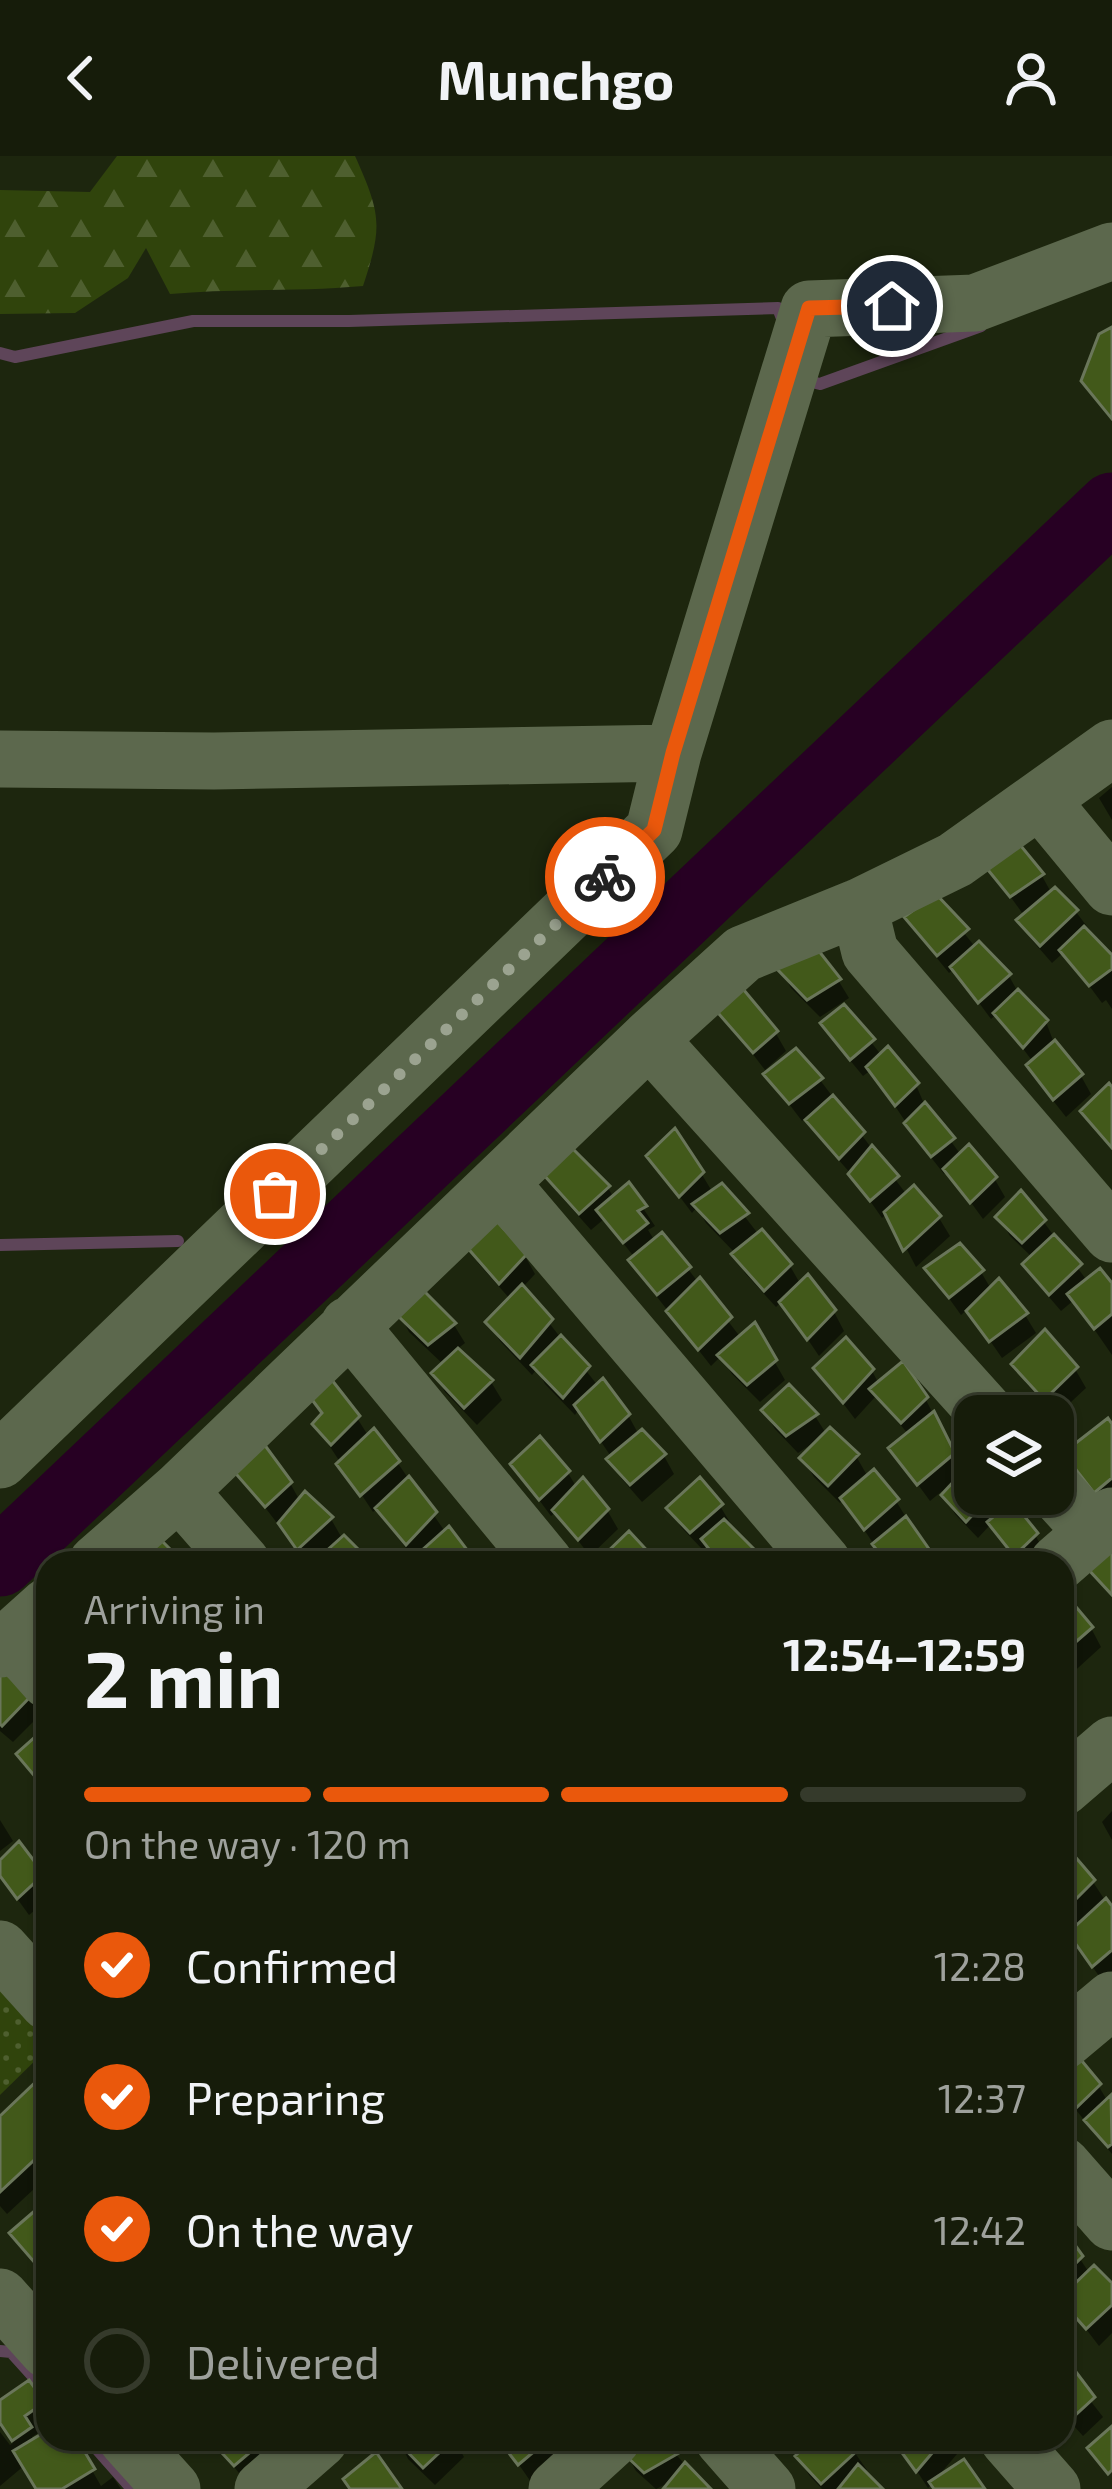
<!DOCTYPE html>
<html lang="en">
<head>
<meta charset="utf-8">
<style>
	body { margin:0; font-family:"Exo 2",sans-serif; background:#232918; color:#f1f3f6; height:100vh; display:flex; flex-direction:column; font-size:45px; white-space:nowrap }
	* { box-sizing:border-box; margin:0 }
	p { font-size:39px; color:#9ea19c }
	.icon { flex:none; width:66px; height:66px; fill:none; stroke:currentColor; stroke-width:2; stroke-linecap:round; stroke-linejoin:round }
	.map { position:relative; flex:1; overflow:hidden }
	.sheet { position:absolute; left:36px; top:1395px; width:1038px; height:900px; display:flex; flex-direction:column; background:#161c0a; border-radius:36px; box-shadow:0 3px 9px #0004,0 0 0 3px #353a2b }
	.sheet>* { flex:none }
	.controls { position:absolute; left:954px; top:1239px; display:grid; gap:24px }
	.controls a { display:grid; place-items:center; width:120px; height:120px; border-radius:24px; background:#161c0a; box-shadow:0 3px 9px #0004,0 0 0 3px #353a2b; font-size:60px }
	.pin { position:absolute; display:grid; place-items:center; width:102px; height:102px; color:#fff; margin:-51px; border:6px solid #fff; border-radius:50%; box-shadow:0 3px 12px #0007 }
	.courier { position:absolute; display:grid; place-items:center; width:120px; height:120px; margin:-60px; border:9px solid #ea580c; border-radius:50%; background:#fff; color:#222; box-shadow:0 3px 15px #0007 }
	.summary em { font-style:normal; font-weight:700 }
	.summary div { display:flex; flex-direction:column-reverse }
	.summary { display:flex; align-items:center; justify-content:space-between; height:204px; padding:0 48px }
	h1 { font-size:78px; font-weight:700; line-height:90px }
	.bar { display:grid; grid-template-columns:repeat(4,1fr); gap:18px 12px; align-content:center; height:144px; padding:0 48px }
	.bar i { height:15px; border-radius:9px; background:#353a2b }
	.bar .active { background:#ea580c }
	.bar p { grid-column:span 4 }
	ol { padding:0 48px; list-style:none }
	li { display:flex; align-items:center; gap:36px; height:132px }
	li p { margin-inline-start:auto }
	li .icon { padding:12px; border-radius:50%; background:#ea580c; color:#fff; stroke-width:4 }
	li:last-child { color:#9ea19c }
	li i { width:66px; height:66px; border:6px solid #353a2b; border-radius:50% }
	header { display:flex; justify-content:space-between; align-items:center; height:156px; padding:0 48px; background:#161c0a; font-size:54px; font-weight:700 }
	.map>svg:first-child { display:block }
	.green { fill:url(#green-dots) }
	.forest { fill:url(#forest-firs) }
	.shadow { fill:#0007 }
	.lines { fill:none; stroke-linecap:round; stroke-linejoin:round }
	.stream { stroke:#5e4559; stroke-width:12 }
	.river { stroke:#270023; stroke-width:69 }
	.building { fill:#42591a; stroke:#6a765a; stroke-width:3 }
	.minor { stroke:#5c684d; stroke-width:57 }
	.done { stroke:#9ba390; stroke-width:12; stroke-dasharray:0 21.6 }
	.route { stroke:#ea580c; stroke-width:15 }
</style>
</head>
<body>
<header><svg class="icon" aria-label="back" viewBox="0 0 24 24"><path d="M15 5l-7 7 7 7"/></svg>Munchgo<svg class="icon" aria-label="person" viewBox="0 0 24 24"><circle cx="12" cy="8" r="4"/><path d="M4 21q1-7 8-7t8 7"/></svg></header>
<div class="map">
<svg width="1112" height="2333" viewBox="0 0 1112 2333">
	<defs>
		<pattern id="green-dots" width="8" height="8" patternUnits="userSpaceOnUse" patternTransform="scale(3)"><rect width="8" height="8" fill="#30440c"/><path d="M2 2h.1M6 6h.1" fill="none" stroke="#4e5f2f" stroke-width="1.8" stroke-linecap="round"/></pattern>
		<pattern id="forest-firs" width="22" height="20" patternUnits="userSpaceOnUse" patternTransform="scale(3)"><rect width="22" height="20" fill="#30440c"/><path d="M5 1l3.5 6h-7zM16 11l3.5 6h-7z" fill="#4e5f2f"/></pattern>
	</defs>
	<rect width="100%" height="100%" fill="#1d260e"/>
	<path class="green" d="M 0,1812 L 48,1866 L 48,1892 L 0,1939 Z"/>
	<path class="forest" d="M 117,0 L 355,0 C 381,58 383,70 363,130 C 298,136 234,132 170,138 L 146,92 L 128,122 L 75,157 L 0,158 L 0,34 L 90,36 Z"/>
	<path class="shadow" d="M 1112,631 L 1112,664 L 1099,642 Z
		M 988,709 L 1042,720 L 1052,738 L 1055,735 L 1076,756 L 1112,803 L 1112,853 L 1106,844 L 1102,847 L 1064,796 L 1052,807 L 1031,783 L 1020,764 L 1025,761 Z
		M 936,742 L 976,792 L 979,789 L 1009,820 L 1020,840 L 1046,866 L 1054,887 L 1081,920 L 1091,938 L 1066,961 L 1040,928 L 1029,909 L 1033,906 L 997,858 L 991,863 L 954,813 L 949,817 L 919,780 L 908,762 Z
		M 781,814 L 838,824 L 849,842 L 820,861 L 791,832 Z
		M 716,850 L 775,876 L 786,895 L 765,914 Z
		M 844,852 L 882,900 L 916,929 L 925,950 L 961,999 L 994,1022 L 1005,1041 L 983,1063 L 948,1015 L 944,1018 L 919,986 L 871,914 L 863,920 L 835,886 L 824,868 Z
		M 767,919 L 820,924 L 907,1039 L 939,1062 L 950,1080 L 916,1111 L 888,1057 L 882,1062 L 852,1019 L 820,983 L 807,961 L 802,965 Z
		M 650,1001 L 701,1017 L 713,1037 L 722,1031 L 759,1079 L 790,1110 L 801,1129 L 834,1156 L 844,1175 L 819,1200 L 782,1145 L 776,1151 L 745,1117 L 736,1098 L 706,1067 L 697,1051 L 692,1057 Z
		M 546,1017 L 608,1032 L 614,1042 L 628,1030 L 655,1070 L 648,1074 L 655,1085 L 688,1113 L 741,1182 L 754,1170 L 785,1224 L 760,1246 L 732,1218 L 721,1200 L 711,1210 L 643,1123 L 632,1104 L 635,1102 L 604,1063 L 591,1074 L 557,1036 Z
		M 999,1061 L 1043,1065 L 1088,1126 L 1112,1132 L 1112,1199 L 1074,1144 L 1061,1155 L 1037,1127 L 1026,1109 L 1033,1102 L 1010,1080 Z
		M 468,1089 L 525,1100 L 535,1118 L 522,1132 L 598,1230 L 628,1259 L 639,1279 L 642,1277 L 664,1300 L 674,1318 L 642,1346 L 621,1322 L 612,1302 L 579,1253 L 575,1259 L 545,1228 L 537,1213 L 532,1219 L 500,1185 L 489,1167 L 511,1144 L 479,1108 Z
		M 928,1113 L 981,1116 L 991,1133 L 1025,1159 L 1036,1177 L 1002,1202 L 968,1153 L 961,1159 Z
		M 399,1157 L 454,1169 L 465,1187 L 456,1194 L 491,1226 L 502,1244 L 477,1269 L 445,1236 L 435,1218 L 444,1209 L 409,1176 Z
		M 1015,1209 L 1075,1213 L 1086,1232 L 1056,1260 L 1026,1227 Z
		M 817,1213 L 872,1215 L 879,1228 L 925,1242 L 964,1319 L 972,1311 L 975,1315 L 975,1338 L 993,1338 L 1004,1356 L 1035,1379 L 1046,1398 L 1036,1407 L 1019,1407 L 991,1368 L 978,1382 L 955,1358 L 942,1335 L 930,1345 L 892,1293 L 909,1279 L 876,1240 L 855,1263 Z
		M 764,1255 L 815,1260 L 827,1279 L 856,1300 L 868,1321 L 896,1345 L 934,1407 L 886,1407 L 844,1343 L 840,1347 L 814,1321 L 803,1303 L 818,1288 L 816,1285 L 798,1297 L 775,1273 Z
		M 357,1262 L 369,1281 L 397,1306 L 446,1377 L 472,1407 L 416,1407 L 378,1352 L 373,1356 L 315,1268 Z
		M 1112,1274 L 1112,1349 L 1107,1354 L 1067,1298 Z
		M 513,1309 L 568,1317 L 577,1332 L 607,1354 L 618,1373 L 590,1400 L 556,1356 L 551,1360 Z
		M 234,1311 L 290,1327 L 300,1345 L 306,1339 L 331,1363 L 343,1384 L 368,1407 L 307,1407 L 280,1364 L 277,1367 Z
		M 720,1350 L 731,1368 L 728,1371 L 759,1407 L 719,1407 L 708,1389 L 703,1394 L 681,1371 L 670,1352 Z
		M 1062,1445 L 1091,1472 L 1101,1491 L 1068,1521 L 1062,1513 Z
		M 0,1518 L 29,1540 L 40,1559 L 13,1586 L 0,1575 Z
		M 1062,1566 L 1086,1598 L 1062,1619 Z
		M 1112,1655 L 1112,1684 L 1102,1666 Z
		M 0,1664 L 13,1685 L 0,1695 Z
		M 1062,1697 L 1093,1726 L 1112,1755 L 1112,1821 L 1104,1827 L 1082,1796 L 1079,1770 L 1062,1752 Z
		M 0,1708 L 42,1720 L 48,1731 L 48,1778 L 34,1755 L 29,1759 L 8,1730 Z
		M 1062,1830 L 1080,1858 L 1062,1873 Z
		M 1062,1919 L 1098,1929 L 1108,1946 L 1112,1945 L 1112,1998 L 1067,1943 L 1062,1936 Z
		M 48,1929 L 48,2020 L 7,2058 L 0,2050 L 0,1964 Z
		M 1062,2076 L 1090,2118 L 1112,2132 L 1112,2177 L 1099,2190 L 1063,2143 L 1066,2140 L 1062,2135 Z
		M 1062,2208 L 1103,2261 L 1083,2280 L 1062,2257 Z
		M 28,2228 L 48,2258 L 48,2270 L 32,2281 L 34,2286 L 48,2277 L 48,2283 L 74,2283 L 101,2330 L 113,2321 L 121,2333 L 39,2333 L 25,2309 L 0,2330 L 0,2276 L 10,2289 L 13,2287 L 0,2264 L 0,2247 Z
		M 212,2283 L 254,2283 L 270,2307 L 246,2326 Z
		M 399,2283 L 454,2283 L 464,2301 L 435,2329 L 408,2303 Z
		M 501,2283 L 552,2283 L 562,2300 L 531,2326 Z
		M 644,2283 L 662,2283 L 707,2333 L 666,2333 L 664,2329 L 656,2333 L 636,2315 L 626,2297 Z
		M 793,2283 L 845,2283 L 867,2314 L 863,2317 L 879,2333 L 822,2333 L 809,2319 L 799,2301 L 803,2296 Z
		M 896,2283 L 949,2283 L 957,2298 L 936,2323 L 981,2333 L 936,2333 L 933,2327 L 928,2332 Z"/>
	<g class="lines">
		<path class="stream" d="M 0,197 L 15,201 L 193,165 L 349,165 L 778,152 L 783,165
			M 804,224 L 820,228 L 981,170
			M 0,1089 L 178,1085
			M 0,2195 L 11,2196 L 48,2237
			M 88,2283 L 132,2333"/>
		<path class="river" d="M 0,1406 L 1112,351"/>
	</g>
	<path class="building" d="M 1112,171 L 1112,263 L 1081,225 L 1099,178 Z
		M 1016,684 L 1044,718 L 1010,741 L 984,709 Z
		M 1055,731 L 1078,754 L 1040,790 L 1016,764 Z
		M 936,738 L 969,773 L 937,800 L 904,761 Z
		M 1084,770 L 1112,799 L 1112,813 L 1089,830 L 1059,794 Z
		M 811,785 L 841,823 L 807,844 L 777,813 Z
		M 979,785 L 1011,818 L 978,847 L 950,811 Z
		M 738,827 L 778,875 L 753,897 L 712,850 Z
		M 1018,833 L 1048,864 L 1023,892 L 993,857 Z
		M 844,848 L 875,883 L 850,904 L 820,867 Z
		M 1055,884 L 1083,918 L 1053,944 L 1026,909 Z
		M 888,890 L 919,927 L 895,950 L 866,911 Z
		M 796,892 L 823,922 L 789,948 L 763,918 Z
		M 1109,927 L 1112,931 L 1112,992 L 1080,955 Z
		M 833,939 L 865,976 L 839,1003 L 805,964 Z
		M 925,946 L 955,982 L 931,1001 L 904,967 Z
		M 675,972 L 704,1016 L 679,1041 L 646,1000 Z
		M 568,988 L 610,1030 L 579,1058 L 542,1017 Z
		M 969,988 L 997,1021 L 970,1047 L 943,1013 Z
		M 872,989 L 899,1020 L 870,1045 L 848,1018 Z
		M 629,1026 L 647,1050 L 638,1055 L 648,1067 L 623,1087 L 596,1054 Z
		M 722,1027 L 749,1057 L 720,1077 L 692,1048 Z
		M 914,1029 L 941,1060 L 903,1095 L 884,1056 Z
		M 1021,1034 L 1046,1064 L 1022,1087 L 995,1061 Z
		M 492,1060 L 527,1098 L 499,1128 L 465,1089 Z
		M 762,1073 L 792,1108 L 764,1135 L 731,1098 Z
		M 662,1076 L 691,1111 L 657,1139 L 628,1104 Z
		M 1054,1078 L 1082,1108 L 1049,1139 L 1022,1108 Z
		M 960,1087 L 984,1114 L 949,1142 L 924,1112 Z
		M 1100,1112 L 1112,1127 L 1112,1158 L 1094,1173 L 1067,1138 Z
		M 808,1118 L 836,1154 L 807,1184 L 779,1146 Z
		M 700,1121 L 732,1161 L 698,1194 L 666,1155 Z
		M 999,1122 L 1028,1157 L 989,1186 L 966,1155 Z
		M 522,1128 L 553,1163 L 520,1202 L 485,1166 Z
		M 422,1133 L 456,1167 L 428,1189 L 395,1157 Z
		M 755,1166 L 777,1204 L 747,1229 L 717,1199 Z
		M 1045,1173 L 1078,1211 L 1044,1244 L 1011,1208 Z
		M 561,1179 L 590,1210 L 563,1242 L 531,1209 Z
		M 846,1181 L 874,1213 L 843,1247 L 813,1212 Z
		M 458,1192 L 493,1224 L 464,1252 L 431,1217 Z
		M 903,1205 L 928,1241 L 901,1267 L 869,1233 Z
		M 328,1219 L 360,1260 L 331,1289 L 312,1268 L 322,1257 L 310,1241 Z
		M 603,1222 L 630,1258 L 600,1286 L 574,1249 Z
		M 789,1228 L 818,1258 L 786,1280 L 761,1254 Z
		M 934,1255 L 955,1297 L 917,1329 L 888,1292 Z
		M 1108,1262 L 1112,1268 L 1112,1322 L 1094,1337 L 1063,1297 Z
		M 830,1271 L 859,1298 L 828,1330 L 799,1302 Z
		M 374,1272 L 400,1305 L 360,1340 L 336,1308 Z
		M 642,1273 L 666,1298 L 630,1329 L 606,1303 Z
		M 540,1280 L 570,1315 L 539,1344 L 510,1308 Z
		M 261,1284 L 292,1326 L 265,1351 L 230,1311 Z
		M 972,1306 L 975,1338 L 992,1338 L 966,1366 L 941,1339 Z
		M 874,1313 L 899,1343 L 864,1374 L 840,1342 Z
		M 409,1320 L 437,1356 L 406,1389 L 375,1352 Z
		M 583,1321 L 609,1353 L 578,1384 L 552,1354 Z
		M 700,1321 L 723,1348 L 690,1377 L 666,1352 Z
		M 305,1335 L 333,1361 L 297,1394 L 278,1367 Z
		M 1012,1345 L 1038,1377 L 1014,1400 L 987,1366 Z
		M 906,1360 L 929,1393 L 913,1407 L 887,1407 L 872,1388 Z
		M 724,1363 L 754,1393 L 741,1407 L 720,1407 L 701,1383 Z
		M 449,1370 L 468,1395 L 456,1407 L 414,1407 L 411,1404 Z
		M 629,1375 L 655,1403 L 652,1407 L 602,1407 L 599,1404 Z
		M 155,1378 L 184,1407 L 123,1407 Z
		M 344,1379 L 372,1407 L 313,1407 Z
		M 1112,1392 L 1112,1439 L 1088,1413 Z
		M 1066,1439 L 1093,1471 L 1062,1498 L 1062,1442 Z
		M 0,1513 L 32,1539 L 2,1570 L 0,1568 Z
		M 35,1581 L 48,1599 L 48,1636 L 16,1598 Z
		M 19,1685 L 44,1718 L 17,1743 L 0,1720 L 0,1704 Z
		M 1066,1690 L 1095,1724 L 1066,1753 L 1062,1748 L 1062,1693 Z
		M 1106,1742 L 1112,1750 L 1112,1794 L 1092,1811 L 1068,1777 Z
		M 1077,1899 L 1101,1928 L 1076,1952 L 1062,1936 L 1062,1914 Z
		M 43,1919 L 48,1925 L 48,1991 L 0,2036 L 0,1960 Z
		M 1111,1939 L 1112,1988 L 1108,1991 L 1084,1964 Z
		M 45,2046 L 48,2050 L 48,2122 L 9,2077 Z
		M 1062,2071 L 1083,2100 L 1062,2121 Z
		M 1094,2109 L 1112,2127 L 1112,2149 L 1086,2173 L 1062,2146 L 1062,2140 Z
		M 1070,2208 L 1095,2241 L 1070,2264 L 1062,2254 L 1062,2215 Z
		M 29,2224 L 45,2246 L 25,2260 L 32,2271 L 12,2285 L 0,2267 L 0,2244 Z
		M 1112,2270 L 1112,2314 L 1108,2318 L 1087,2292 Z
		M 48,2274 L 48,2283 L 77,2283 L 95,2313 L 62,2333 L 36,2333 L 13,2295 Z
		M 209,2283 L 258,2283 L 261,2287 L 234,2310 Z
		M 395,2283 L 454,2283 L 423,2312 Z
		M 498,2283 L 549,2283 L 518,2309 Z
		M 639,2283 L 666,2283 L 679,2297 L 644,2317 L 622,2296 Z
		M 814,2283 L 849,2283 L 859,2293 L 821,2328 L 795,2300 Z
		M 892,2283 L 944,2283 L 916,2316 Z
		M 376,2296 L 402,2333 L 350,2333 L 343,2323 Z
		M 964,2303 L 985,2333 L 934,2333 L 929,2326 Z
		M 685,2306 L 711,2333 L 663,2333 Z
		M 858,2308 L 883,2333 L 838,2333 Z"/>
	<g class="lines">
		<path class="minor" d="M 0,603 L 214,605 L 673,597
			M 1041,645 L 1112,731
			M 859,751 L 870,796 L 1112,1078
			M 649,883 L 989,1260
			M 501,1028 L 823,1407
			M 349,1169 L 545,1407
			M 0,1304 L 654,674 L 673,597 L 809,153 L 975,147 L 1112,95
			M 1053,1332 L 1093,1376
			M 179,1335 L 242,1407
			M 97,1407 L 179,1335 L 649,883 L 743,798 L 859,751 L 955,704 L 1112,592
			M 1058,1407 L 1112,1360
			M 11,1482 L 48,1524
			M 0,1493 L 48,1450
			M 1062,1632 L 1112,1589
			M 0,1793 L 48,1846
			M 1062,1886 L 1112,1844
			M 1062,2009 L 1112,2066
			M 0,2141 L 48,2194
			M 127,2283 L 172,2333
			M 723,2283 L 767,2333
			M 1008,2283 L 1052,2333
			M 263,2333 L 320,2283
			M 557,2333 L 612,2283"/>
	</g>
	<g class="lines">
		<path class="done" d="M 275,1038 L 605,721"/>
		<path class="route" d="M 605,721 L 654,674 L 673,597 L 809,152 L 892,150"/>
	</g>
</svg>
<div class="controls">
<a><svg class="icon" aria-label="layers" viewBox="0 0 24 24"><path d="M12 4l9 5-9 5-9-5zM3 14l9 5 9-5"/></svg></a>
</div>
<div class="pin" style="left:275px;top:1038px;background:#ea580c"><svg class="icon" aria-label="bag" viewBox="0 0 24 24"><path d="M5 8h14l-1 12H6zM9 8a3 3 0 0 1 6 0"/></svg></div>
<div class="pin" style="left:892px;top:150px;background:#1f2937"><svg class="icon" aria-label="home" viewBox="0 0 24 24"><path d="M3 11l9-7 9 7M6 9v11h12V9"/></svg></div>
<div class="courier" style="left:605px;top:721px"><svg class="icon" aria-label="bike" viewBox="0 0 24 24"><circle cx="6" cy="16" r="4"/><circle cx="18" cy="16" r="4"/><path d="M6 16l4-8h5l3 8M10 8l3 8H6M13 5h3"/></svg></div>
<section class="sheet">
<div class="summary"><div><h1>2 min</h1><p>Arriving in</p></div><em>12:54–12:59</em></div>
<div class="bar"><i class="active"></i><i class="active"></i><i class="active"></i><i></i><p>On the way · 120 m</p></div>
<ol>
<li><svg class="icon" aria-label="check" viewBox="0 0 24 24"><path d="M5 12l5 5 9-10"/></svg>Confirmed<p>12:28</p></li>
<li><svg class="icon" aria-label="check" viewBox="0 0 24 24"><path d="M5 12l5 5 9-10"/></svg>Preparing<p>12:37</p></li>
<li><svg class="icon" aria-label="check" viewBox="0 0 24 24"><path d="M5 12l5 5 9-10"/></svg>On the way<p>12:42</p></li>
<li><i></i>Delivered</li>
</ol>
</section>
</div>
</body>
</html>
